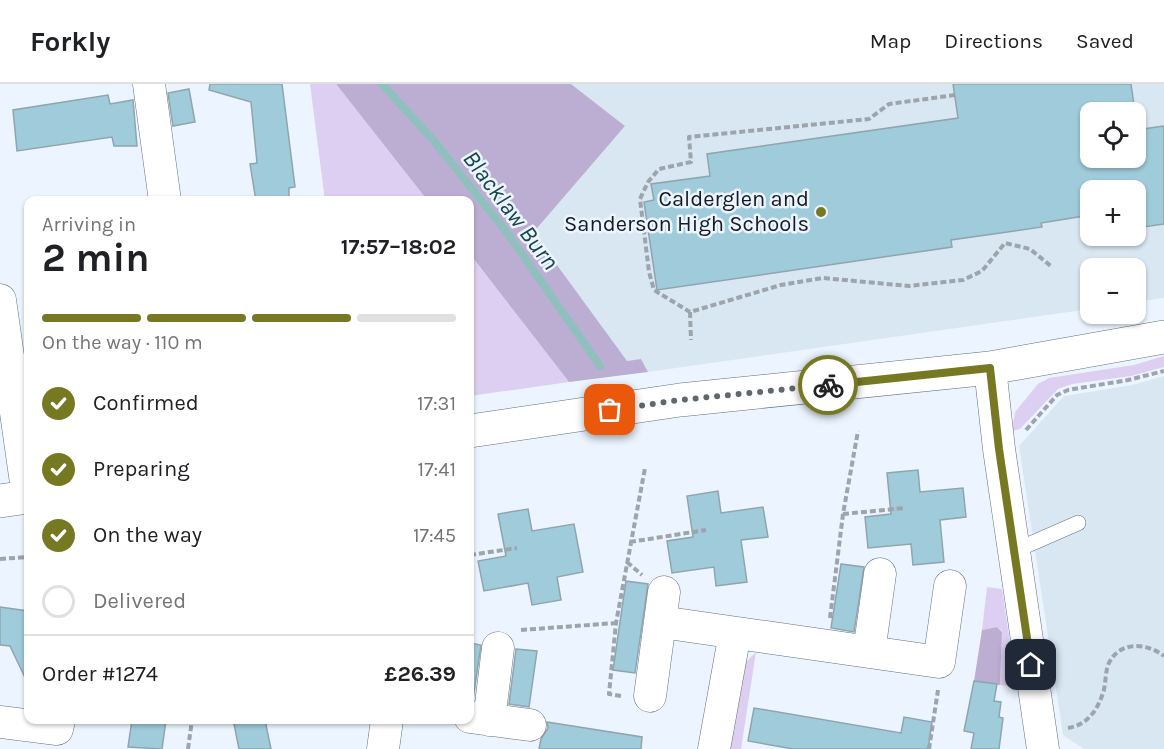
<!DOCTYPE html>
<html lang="en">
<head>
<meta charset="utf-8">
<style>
	body { margin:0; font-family:Karla,sans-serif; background:#f6f6f6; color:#202124; height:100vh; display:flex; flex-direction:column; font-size:22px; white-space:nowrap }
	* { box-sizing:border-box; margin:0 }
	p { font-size:20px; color:#757577 }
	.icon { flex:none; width:33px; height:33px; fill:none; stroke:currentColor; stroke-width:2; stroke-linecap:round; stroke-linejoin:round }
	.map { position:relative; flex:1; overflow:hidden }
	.details { position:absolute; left:24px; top:112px; width:450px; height:528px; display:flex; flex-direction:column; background:#fff; border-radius:12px; box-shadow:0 2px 4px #0004 }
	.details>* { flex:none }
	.tools { position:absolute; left:1080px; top:18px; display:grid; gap:12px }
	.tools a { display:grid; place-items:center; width:66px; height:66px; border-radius:12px; background:#fff; box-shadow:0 2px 4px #0004; font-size:30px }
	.pin { position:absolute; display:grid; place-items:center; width:51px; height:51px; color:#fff; margin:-26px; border-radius:12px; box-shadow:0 3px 9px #0006 }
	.courier { position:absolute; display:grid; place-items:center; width:60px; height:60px; margin:-30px; border:4px solid #777922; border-radius:50%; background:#fff; color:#222; box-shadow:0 2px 8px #0007 }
	.headline em { font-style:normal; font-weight:700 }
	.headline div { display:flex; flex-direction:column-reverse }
	.headline { display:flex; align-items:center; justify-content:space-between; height:102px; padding:0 18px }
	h1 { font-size:39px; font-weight:700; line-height:45px }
	.bar { display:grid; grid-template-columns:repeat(4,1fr); gap:9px 6px; align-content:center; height:72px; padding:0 18px }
	.bar i { height:8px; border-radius:4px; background:#e0e0e0 }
	.bar .current { background:#777922 }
	.bar p { grid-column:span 4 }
	.line { display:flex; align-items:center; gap:15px; padding:0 18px; border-top:2px solid #e0e0e0 }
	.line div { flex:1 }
	ol { padding:0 18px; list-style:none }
	li { display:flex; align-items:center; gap:18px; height:66px }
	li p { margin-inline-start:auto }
	li .icon { padding:6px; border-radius:50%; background:#777922; color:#fff; stroke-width:4 }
	li:last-child { color:#757577 }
	li i { width:33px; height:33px; border:3px solid #e0e0e0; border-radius:50% }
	header { display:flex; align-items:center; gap:36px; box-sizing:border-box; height:84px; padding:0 30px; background:#fff; border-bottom:2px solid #e0e0e0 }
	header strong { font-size:28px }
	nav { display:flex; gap:33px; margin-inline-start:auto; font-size:21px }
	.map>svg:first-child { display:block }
	.built { fill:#d9e7f2; fill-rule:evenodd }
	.green { fill:#dccff1 }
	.forest { fill:#bcaed2 }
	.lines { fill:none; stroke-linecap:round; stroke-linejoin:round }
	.stream { stroke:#90c0be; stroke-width:8 }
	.building { fill:#9fcbda; stroke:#8fa5ad; stroke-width:1.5 }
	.service-casing { stroke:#62707e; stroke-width:16 }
	.minor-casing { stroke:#62707e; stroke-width:33 }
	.tertiary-casing { stroke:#62707e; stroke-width:34 }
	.path { stroke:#9ca4ac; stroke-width:4; stroke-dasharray:6 3; stroke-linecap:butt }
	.service { stroke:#fff; stroke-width:15 }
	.minor { stroke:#fff; stroke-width:32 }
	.tertiary { stroke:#fff; stroke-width:33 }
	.done { stroke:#60676e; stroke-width:6; stroke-dasharray:0 10.8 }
	.route { stroke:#777922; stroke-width:8 }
	.poi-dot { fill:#777922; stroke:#ecf5ff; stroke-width:2 }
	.labels { text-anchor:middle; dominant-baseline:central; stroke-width:5; stroke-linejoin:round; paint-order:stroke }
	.poi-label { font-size:22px; fill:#151b20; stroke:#ecf5ff; text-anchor:end }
	.water-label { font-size:24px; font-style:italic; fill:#194645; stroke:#ecf5ff }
</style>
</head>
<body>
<header>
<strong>Forkly</strong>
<nav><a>Map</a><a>Directions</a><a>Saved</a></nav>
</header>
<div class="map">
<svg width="1164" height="665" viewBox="0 0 1164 665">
	<rect width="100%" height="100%" fill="#ecf5ff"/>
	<path class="built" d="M 571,0 L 1164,0 L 1164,214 L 1136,218 L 1136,184 L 1090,184 L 1090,225 L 648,288 L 641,275 L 627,278 L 546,166 L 532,150 L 625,42 ZM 1090,28 L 1136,28 L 1136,74 L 1090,74 ZM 1090,106 L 1136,106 L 1136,152 L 1090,152 Z
		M 1164,292 L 1164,665 L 1084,665 L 1063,651 L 1019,362 L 1064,312 L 1132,301 Z"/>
	<path class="green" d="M 310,0 L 336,0 L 428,117 L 325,117 Z
		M 470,170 L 569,298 L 470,312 Z
		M 1164,272 L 1164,283 L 1131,292 L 1072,300 L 1058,305 L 1020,345 L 1012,347 L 1015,328 L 1038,300 L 1049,294 L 1134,281 Z
		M 987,503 L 1002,505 L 1016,599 L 1009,602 L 1000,601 L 1002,547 L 997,543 L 982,546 Z
		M 756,568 L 741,665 L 726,665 L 739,585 Z"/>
	<path class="forest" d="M 336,0 L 571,0 L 625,42 L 532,150 L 546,166 L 627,277 L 641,275 L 648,288 L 569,298 L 470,170 L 470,117 L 428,117 Z
		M 997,543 L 1002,548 L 1000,601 L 974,597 L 982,546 Z"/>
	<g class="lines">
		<path class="stream" d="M 382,0 L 434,57 L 508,150 L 600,282"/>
	</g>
	<path class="building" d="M 210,0 L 282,0 L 295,103 L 289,104 L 289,117 L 256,117 L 250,80 L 257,79 L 251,18 L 209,6 Z
		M 953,0 L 1131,0 L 1135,28 L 1090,28 L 1090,74 L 1136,74 L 1136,46 L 1164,42 L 1164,140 L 1136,144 L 1136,106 L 1090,106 L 1090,131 L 1041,139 L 1042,143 L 951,156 L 952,163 L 657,206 L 644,118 L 654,116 L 651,100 L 710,92 L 707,70 L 958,34 Z
		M 189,5 L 195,38 L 173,42 L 168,9 Z
		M 108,11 L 110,20 L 133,16 L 137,62 L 114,62 L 112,53 L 17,67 L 13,26 Z
		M 918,386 L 920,408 L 963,404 L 966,433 L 940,436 L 944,478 L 913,481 L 911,460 L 868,464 L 865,433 L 891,430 L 887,389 Z
		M 718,407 L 721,429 L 763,423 L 768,453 L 741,456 L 747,498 L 716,502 L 714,483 L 672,489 L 667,457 L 693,453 L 687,412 Z
		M 528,425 L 532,447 L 574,440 L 583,488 L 557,493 L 561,516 L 532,521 L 528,499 L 484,507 L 478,477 L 506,472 L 498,430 Z
		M 841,480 L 864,483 L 854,548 L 831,544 Z
		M 626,497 L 648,500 L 635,589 L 613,586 Z
		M 0,523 L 28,527 L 28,600 L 10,562 L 0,561 Z
		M 470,559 L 481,561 L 473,615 L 470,615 Z
		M 516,565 L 537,567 L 529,623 L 509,620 Z
		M 974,597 L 997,600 L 994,617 L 1001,618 L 999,633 L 1003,634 L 999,665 L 971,665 L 974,649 L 964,647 Z
		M 754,624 L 901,649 L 904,633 L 932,638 L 928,665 L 793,665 L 748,657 Z
		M 132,636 L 166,636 L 162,665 L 128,663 Z
		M 253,636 L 265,636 L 271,665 L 239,665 L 234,640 Z
		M 547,638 L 642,653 L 641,665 L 539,665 L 541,655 L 548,644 Z"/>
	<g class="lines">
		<g class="service-casing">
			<path id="service" d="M 1014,467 L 1078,439"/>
		</g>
		<g class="minor-casing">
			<path id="minor" d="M 149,0 L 165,117
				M 0,216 L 28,413
				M 990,284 L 999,365 L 1043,665
				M 661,538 L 939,578 L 950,502
				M 869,568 L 880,490
				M 650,612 L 664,508
				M 470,633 L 530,641
				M 489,636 L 498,564
				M 0,638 L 57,645 L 59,636
				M 383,665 L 387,636
				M 714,665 L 735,549"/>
		</g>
		<g class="tertiary-casing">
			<path id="tertiary" d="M 470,347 L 680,316 L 990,284 L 1164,253
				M 0,417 L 28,413"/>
		</g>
		<path class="path" d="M 955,11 L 889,20 L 869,35 L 689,53 L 691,78 L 659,85 L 648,98 L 640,115 L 649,188 L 654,206 L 690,228 L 781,201 L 823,194 L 909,202 L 963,196 L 982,187 L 1005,159 L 1030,165 L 1052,183
			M 690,228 L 691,256
			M 1026,346 L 1057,311 L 1068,306 L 1128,296 L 1164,287
			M 470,419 L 470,413
			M 843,430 L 905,424
			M 630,458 L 706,446
			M 470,471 L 517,464
			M 0,475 L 28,473
			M 627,478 L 642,491
			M 830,534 L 843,430 L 858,347
			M 521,546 L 616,539
			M 621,612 L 609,610 L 616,539 L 645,384
			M 1068,644 C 1087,641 1097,627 1103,609 C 1106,600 1105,590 1108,581 C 1118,557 1146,558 1164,572
			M 188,665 L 192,636
			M 929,665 L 938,606"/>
		<use href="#service" class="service"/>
		<use href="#minor" class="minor"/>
		<use href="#tertiary" class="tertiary"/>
	</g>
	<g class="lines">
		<path class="done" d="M 610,326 L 680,316 L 828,301"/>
		<path class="route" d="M 828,301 L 990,284 L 999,365 L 1031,581"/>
	</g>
	<circle class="poi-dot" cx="821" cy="128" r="6"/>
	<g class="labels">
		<g class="poi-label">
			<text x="809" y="115">Calderglen and<tspan x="809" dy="25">Sanderson High Schools</tspan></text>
		</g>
		<g class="water-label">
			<text transform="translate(511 126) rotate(53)">Blacklaw Burn</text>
		</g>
	</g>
</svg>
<div class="tools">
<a><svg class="icon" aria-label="locate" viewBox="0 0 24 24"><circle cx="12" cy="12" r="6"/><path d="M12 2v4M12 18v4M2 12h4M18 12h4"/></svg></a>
<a>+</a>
<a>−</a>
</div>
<div class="pin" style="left:610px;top:326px;background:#ea580c"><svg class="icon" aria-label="bag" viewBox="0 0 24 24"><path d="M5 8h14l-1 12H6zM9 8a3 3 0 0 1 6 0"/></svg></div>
<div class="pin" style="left:1031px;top:581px;background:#1f2937"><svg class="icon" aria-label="home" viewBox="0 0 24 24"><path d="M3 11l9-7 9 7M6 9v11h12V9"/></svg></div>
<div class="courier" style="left:828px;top:301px"><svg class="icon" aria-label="bike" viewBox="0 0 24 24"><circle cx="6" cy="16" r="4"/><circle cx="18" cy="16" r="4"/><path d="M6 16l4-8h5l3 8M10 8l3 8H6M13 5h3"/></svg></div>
<section class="details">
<div class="headline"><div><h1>2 min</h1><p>Arriving in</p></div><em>17:57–18:02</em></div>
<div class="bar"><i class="current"></i><i class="current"></i><i class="current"></i><i></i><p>On the way · 110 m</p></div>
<ol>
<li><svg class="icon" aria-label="check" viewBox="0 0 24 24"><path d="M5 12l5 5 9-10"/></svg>Confirmed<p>17:31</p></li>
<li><svg class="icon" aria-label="check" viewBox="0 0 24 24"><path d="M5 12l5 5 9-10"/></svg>Preparing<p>17:41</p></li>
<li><svg class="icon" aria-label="check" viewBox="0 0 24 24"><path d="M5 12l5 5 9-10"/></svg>On the way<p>17:45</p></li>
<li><i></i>Delivered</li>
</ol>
<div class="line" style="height:78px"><div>Order #1274</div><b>£26.39</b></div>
</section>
</div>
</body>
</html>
